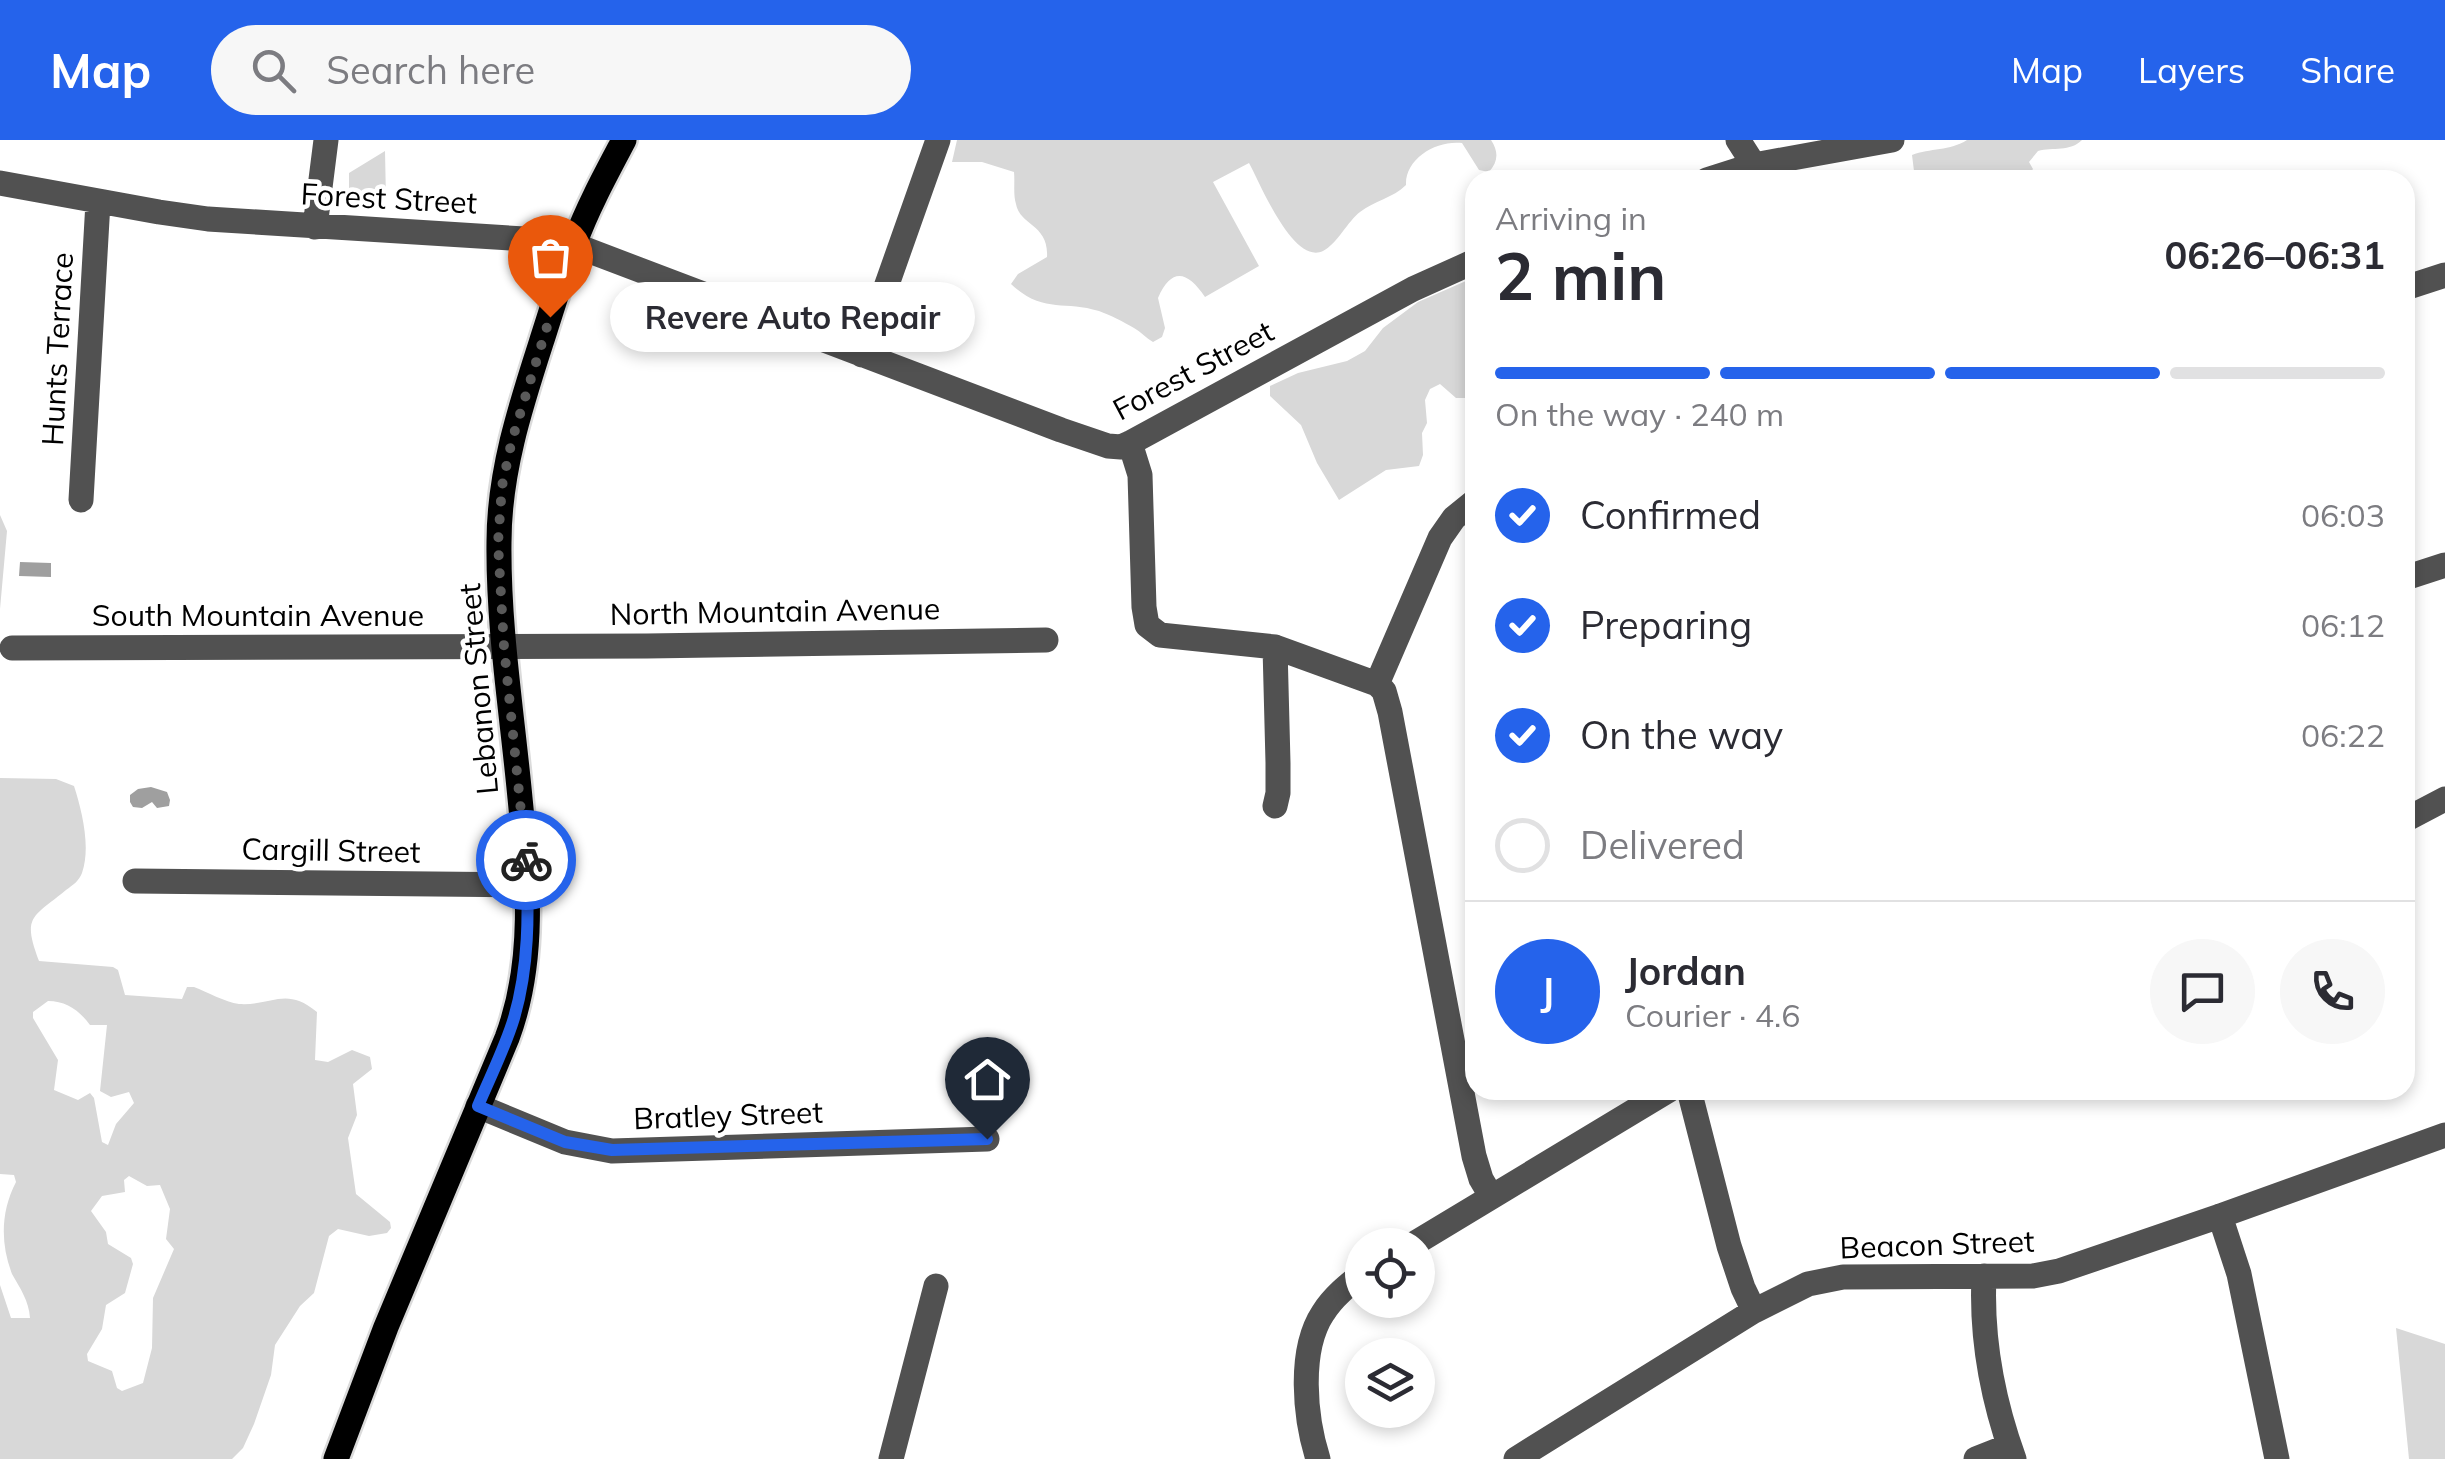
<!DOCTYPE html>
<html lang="en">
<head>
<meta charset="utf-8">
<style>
	body { margin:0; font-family:Mulish,sans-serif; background:#f7f7f7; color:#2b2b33; height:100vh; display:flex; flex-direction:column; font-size:38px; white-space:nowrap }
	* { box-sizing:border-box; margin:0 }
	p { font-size:32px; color:#7c7c81 }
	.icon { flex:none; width:55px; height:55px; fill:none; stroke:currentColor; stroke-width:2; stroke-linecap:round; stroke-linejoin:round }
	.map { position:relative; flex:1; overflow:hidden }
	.drawer { position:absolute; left:1465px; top:30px; width:950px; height:930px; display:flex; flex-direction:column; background:#fff; border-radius:30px; box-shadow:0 5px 15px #0003 }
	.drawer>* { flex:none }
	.tools { position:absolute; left:1345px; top:1088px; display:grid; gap:20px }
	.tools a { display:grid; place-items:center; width:90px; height:90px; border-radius:50%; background:#fff; box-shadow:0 5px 15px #0003; font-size:50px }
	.pin { position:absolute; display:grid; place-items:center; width:85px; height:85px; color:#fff; margin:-102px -42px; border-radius:50% 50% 50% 0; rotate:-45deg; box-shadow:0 0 10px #0007 }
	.pin .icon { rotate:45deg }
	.courier { position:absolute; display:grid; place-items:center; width:100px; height:100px; margin:-50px; border:8px solid #2563eb; border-radius:50%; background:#fff; color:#222; box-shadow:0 2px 12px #0007 }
	.bubble { position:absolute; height:70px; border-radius:35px; background:#fff; box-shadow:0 5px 15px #0003; font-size:32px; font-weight:700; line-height:70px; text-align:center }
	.overview em { font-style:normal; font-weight:700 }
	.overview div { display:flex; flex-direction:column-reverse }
	.overview { display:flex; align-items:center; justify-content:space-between; height:170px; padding:0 30px }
	h1 { font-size:65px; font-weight:700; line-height:75px }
	.bar { display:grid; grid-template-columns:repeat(4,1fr); gap:15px 10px; align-content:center; height:120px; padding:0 30px }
	.bar i { height:12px; border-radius:8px; background:#e1e1e2 }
	.bar .active { background:#2563eb }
	.bar p { grid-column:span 4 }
	.line { display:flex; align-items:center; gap:25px; padding:0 30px; border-top:2px solid #e1e1e2 }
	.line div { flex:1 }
	.round { display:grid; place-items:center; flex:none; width:105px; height:105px; border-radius:52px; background:#f7f7f7 }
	ol { padding:0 30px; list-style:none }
	li { display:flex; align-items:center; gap:30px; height:110px }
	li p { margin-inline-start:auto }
	li .icon { padding:10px; border-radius:50%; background:#2563eb; color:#fff; stroke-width:4 }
	li:last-child { color:#7c7c81 }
	li i { width:55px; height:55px; border:5px solid #e1e1e2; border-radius:50% }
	header { display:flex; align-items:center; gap:60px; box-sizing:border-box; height:140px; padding:0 50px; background:#2563eb; color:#fff }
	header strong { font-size:48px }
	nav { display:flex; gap:55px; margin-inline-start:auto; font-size:35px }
	.search { width:700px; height:90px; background:#f7f7f7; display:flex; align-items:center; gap:25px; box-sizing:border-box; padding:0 35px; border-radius:55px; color:#7c7c81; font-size:38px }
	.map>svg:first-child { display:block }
	.green { fill:#d8d8d8; fill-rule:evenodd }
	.water { fill:#9f9f9f }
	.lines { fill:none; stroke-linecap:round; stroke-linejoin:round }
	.major-casing { stroke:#dbdbdb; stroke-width:30 }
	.minor { stroke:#515151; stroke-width:25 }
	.major { stroke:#000; stroke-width:25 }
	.done { stroke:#595959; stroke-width:10; stroke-dasharray:0 18 }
	.route { stroke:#2563eb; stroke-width:12 }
	.labels { text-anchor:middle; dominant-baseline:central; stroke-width:9; stroke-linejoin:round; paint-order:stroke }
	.street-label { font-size:30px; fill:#000; stroke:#fff }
</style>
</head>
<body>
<header>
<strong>Map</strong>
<div class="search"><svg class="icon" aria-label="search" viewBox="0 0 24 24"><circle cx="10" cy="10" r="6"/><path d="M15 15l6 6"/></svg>Search here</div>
<nav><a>Map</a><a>Layers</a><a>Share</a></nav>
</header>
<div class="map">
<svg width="2445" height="1319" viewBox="0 0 2445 1319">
	<rect width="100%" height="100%" fill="#fff"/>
	<path class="green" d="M 957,0 L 1491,0 C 1499,12 1498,22 1489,32 L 1479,30 L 1462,3 C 1437,0 1405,18 1406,45 C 1393,58 1374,61 1360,72 C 1348,81 1337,104 1323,111 C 1293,125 1261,45 1249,23 L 1213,42 L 1259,126 L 1205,157 C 1188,132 1172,126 1158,158 L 1165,188 L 1162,197 L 1153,202 C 1146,198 1141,192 1134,188 C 1124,182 1110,175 1099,171 C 1064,160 1043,174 1011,144 L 1018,134 L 1047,117 C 1049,84 1020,86 1016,64 C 1013,55 1015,42 1014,32 L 982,22 L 952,22 Z
		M 1967,0 L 2082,0 C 2070,12 2053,7 2038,11 L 2029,22 L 2033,29 L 2029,35 L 2018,40 L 1919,40 L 1914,31 L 1912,15 C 1930,8 1950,11 1967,0 Z
		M 385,11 L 386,60 L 349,59 L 349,33 Z
		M 1475,137 L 1475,258 L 1456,258 L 1440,244 L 1430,249 L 1425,260 L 1427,283 L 1422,293 L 1423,315 L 1419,326 L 1386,330 L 1339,360 L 1317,323 L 1301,285 L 1270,256 L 1270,246 L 1298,233 L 1347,221 L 1365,211 L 1383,188 L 1418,162 Z
		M 0,375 L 7,391 L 0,469 Z
		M 0,638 L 56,639 L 74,646 C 82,671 91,707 82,733 C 79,741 73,745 66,750 C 32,778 22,776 39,821 L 113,827 L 118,830 L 125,855 L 182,859 L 187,847 L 194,847 C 207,852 225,862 239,864 C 273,866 285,846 317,872 L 315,920 L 328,922 L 352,910 L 370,917 L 372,929 L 353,944 L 357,975 L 348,998 L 356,1054 L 390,1082 L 391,1088 L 387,1093 L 369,1096 L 338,1089 L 329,1096 L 314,1153 L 300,1166 L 275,1205 L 271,1235 L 254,1284 L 243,1308 L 232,1319 L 0,1319 L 0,1145 L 11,1178 L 30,1178 C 29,1161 20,1148 12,1134 C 0,1103 1,1071 16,1042 L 14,1035 L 0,1034 ZM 48,861 C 66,861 79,870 90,885 L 107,885 L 100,951 L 111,957 L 129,952 L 134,963 L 116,984 L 108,1005 L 102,1002 L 94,958 L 90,953 L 78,960 L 54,950 L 58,920 L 33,878 L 33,872 ZM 129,1036 L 147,1046 L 160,1045 L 170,1069 L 166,1099 L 174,1109 L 153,1158 L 152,1208 L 143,1243 L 122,1251 L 117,1248 L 112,1231 L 88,1221 L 87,1214 L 102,1189 L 106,1165 L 125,1153 L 133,1124 L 131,1118 L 108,1104 L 106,1092 L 91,1071 L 102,1056 L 125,1052 L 124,1040 Z
		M 2396,1188 L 2445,1204 L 2445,1319 L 2409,1319 Z"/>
	<path class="water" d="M 20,422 L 51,423 L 51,437 L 19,436 Z
		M 151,647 L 167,652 L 170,660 L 169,666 L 157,668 L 152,662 L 142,668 L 133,667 L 130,662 L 130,655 L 138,649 Z"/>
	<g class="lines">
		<g class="major-casing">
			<path id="major" d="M 336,1319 L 386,1187 L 507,898 C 536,821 528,738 520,658 C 512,573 498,487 499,402 C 499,333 520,268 541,203 C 552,169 562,135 575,102 C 588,67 606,34 624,0"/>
		</g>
		<path class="minor" d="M 1738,0 L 1754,25
			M 1707,40 L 1754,25 L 1892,0
			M 0,43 L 159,72 L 208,79 L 557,101 L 574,105 L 1061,290 L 1108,306 L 1121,307 L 1130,303 L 1413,149 L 1475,121
			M 315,87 L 326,0
			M 2405,148 L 2445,135
			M 862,215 L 938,0
			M 1130,303 L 1140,335 L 1144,467 L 1147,485 L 1160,495 L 1275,507 L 1377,544
			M 81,360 L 98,62
			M 2405,438 L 2445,425
			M 12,508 L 647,506 L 1046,500
			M 1377,544 L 1384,551 L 1390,572 L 1474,1016 L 1481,1039 L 1491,1056
			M 1377,544 L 1440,398 L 1454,378 L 1475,361
			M 1275,666 L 1278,653 L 1278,623 L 1275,507
			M 2405,680 L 2445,659
			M 135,741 L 527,745
			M 1689,950 L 1729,1106 L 1743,1148 L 1754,1171
			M 478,966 L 565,1002 L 612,1011 L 987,999
			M 2220,1076 L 2239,1134 L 2277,1319
			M 1412,1105 L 1669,950
			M 1984,1136 C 1981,1198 1993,1261 2014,1319
			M 891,1319 L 936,1146
			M 1318,1319 C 1305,1278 1298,1211 1323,1173 C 1333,1157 1348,1145 1362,1134
			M 1516,1319 L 1754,1171 L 1808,1144 L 1843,1137 L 2033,1136 L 2059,1131 L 2220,1076 L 2445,995
			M 1976,1319 L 2009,1306"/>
		<use href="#major" class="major"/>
	</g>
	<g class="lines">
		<path class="done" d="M 526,720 L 504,507 L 498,403 L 502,346 L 512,300 L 550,177"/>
		<path class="route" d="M 526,720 C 529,772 529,827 514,878 C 505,908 490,937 478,966 L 565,1002 L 612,1010 L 987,999"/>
	</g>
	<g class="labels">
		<g class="street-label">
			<text transform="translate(389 58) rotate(3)">Forest Street</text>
			<text transform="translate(57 209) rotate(-87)">Hunts Terrace</text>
			<text transform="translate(1193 230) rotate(-28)">Forest Street</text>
			<text transform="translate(775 471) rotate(-1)">North Mountain Avenue</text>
			<text x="258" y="475">South Mountain Avenue</text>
			<text transform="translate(478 549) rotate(-95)">Lebanon Street</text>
			<text transform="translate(331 710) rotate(1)">Cargill Street</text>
			<text transform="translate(728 975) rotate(-2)">Bratley Street</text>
			<text transform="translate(1937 1104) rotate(-2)">Beacon Street</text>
		</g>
	</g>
</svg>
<div class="tools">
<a><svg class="icon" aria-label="locate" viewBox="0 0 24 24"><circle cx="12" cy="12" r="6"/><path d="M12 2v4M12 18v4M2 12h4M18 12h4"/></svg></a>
<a><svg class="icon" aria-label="layers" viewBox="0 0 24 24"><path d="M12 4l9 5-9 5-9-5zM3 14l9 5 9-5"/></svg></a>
</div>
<div class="pin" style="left:550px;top:177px;background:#ea580c"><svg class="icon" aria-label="bag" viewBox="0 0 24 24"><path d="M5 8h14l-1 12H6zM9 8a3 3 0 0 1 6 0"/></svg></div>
<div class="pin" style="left:987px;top:999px;background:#1f2937"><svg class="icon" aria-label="home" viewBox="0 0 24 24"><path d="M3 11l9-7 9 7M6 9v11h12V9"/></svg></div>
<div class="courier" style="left:526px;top:720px"><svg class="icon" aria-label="bike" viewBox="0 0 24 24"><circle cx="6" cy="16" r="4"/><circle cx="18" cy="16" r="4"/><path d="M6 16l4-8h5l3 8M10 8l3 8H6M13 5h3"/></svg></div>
<div class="bubble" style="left:610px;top:142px;width:365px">Revere Auto Repair</div>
<section class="drawer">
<div class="overview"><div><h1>2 min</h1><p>Arriving in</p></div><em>06:26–06:31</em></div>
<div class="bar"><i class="active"></i><i class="active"></i><i class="active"></i><i></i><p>On the way · 240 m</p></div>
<ol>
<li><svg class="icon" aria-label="check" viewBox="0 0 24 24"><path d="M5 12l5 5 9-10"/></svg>Confirmed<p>06:03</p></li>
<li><svg class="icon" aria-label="check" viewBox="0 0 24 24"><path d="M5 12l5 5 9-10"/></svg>Preparing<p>06:12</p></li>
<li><svg class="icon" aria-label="check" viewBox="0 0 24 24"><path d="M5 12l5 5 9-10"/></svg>On the way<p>06:22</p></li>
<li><i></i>Delivered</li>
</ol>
<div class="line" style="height:180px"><b class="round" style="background:#2563eb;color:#fff">J</b><div><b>Jordan</b><p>Courier · 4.6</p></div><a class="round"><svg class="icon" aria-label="chat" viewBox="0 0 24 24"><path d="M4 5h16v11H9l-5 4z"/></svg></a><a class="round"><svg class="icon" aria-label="phone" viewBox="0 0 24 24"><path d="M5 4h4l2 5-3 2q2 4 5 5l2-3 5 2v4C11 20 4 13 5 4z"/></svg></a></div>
</section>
</div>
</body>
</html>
